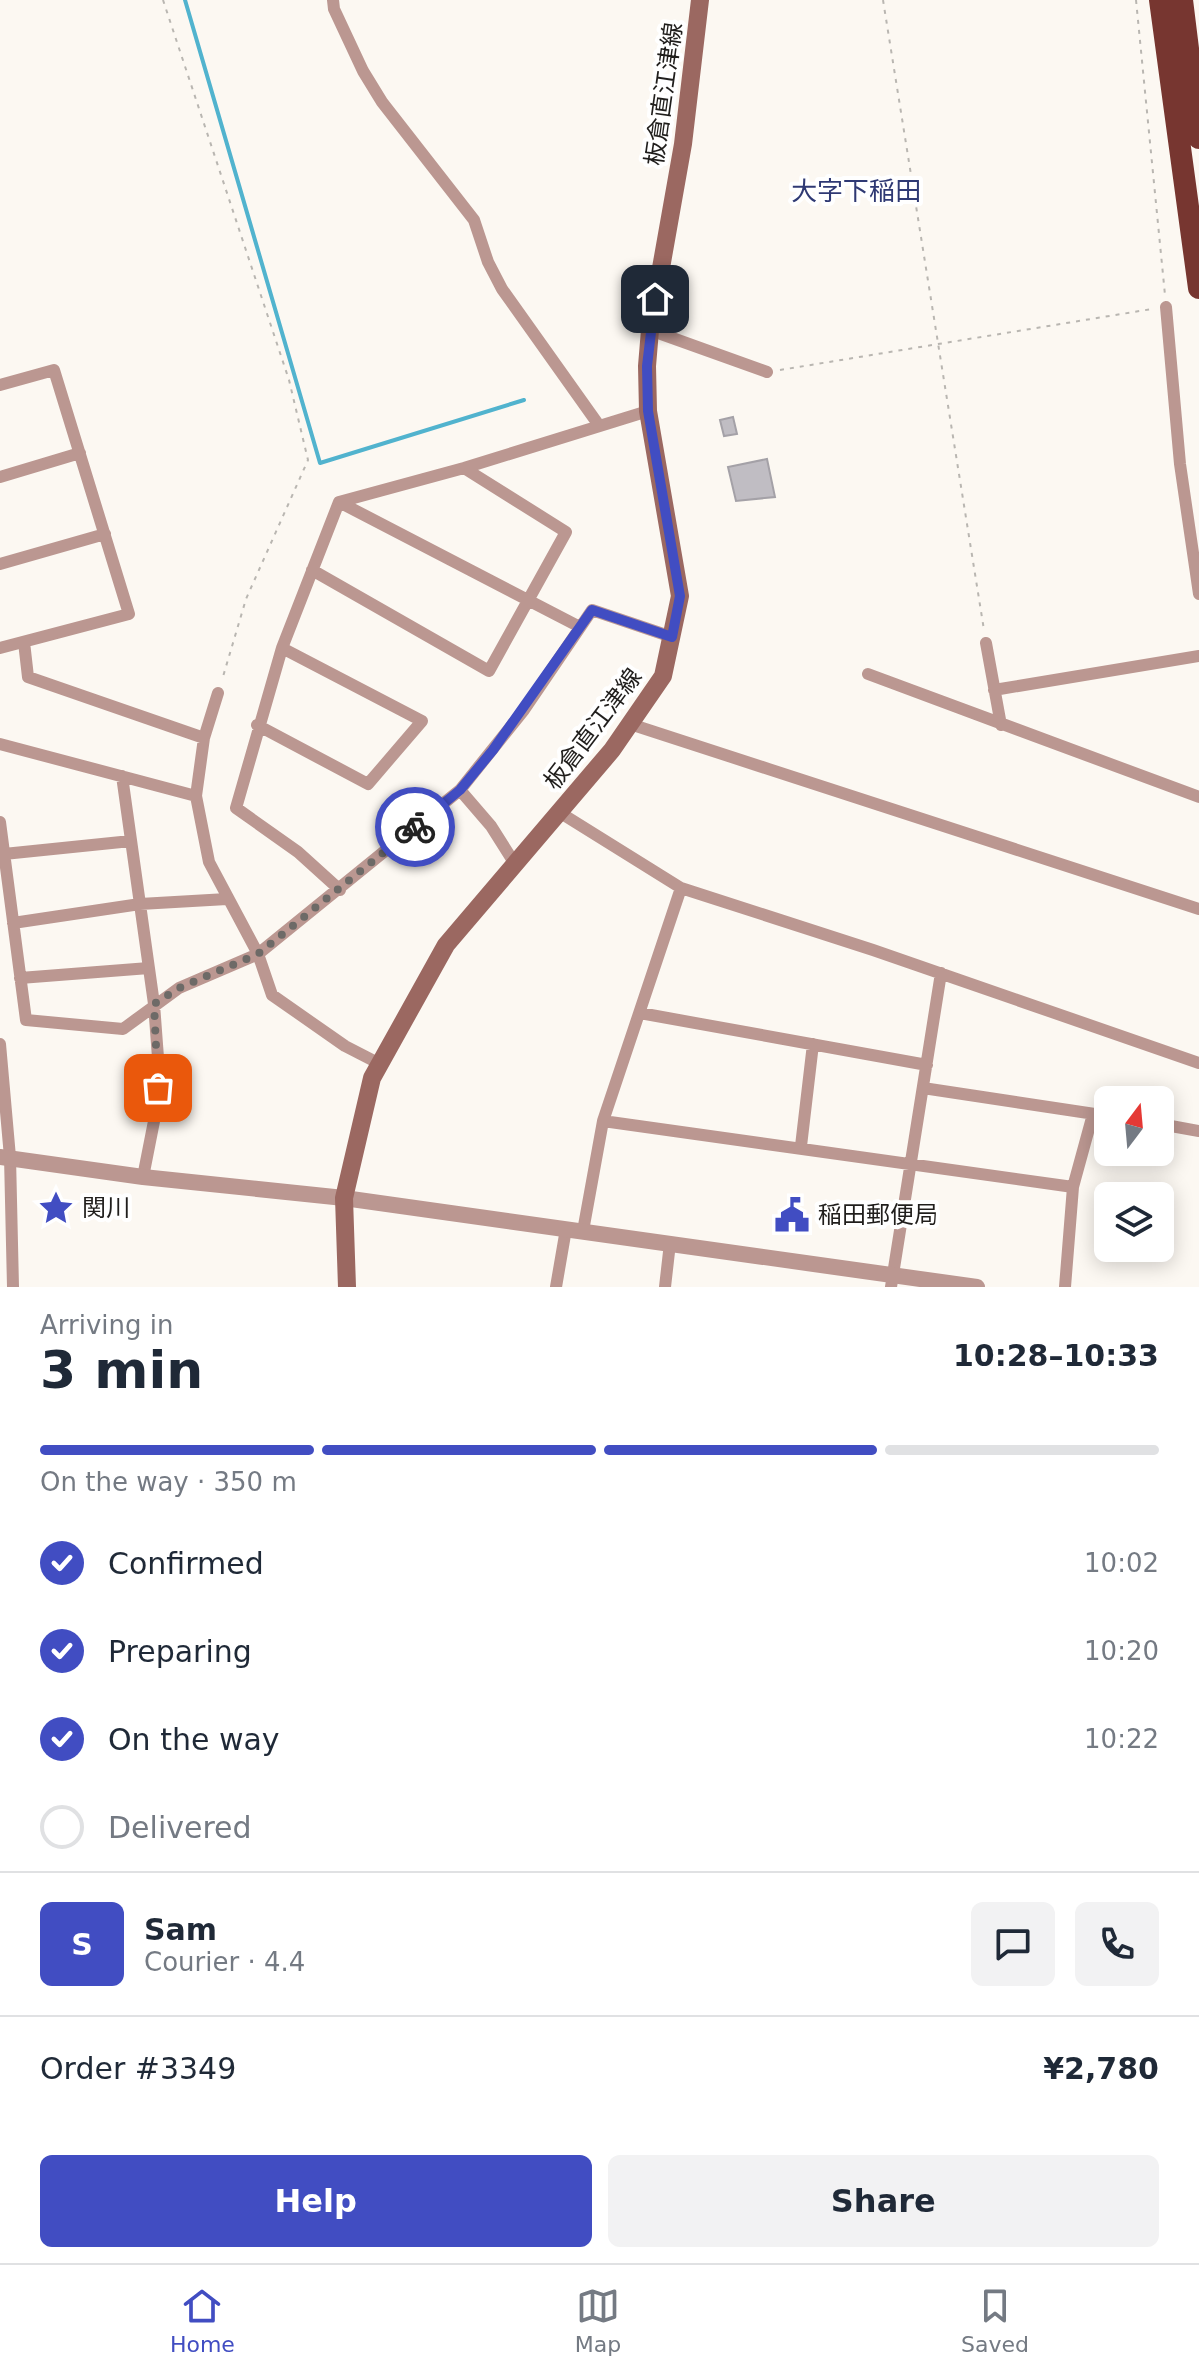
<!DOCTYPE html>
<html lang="en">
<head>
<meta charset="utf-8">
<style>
	body { margin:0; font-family:"DejaVu Sans","Noto Sans JP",sans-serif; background:#f2f2f3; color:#1f2937; height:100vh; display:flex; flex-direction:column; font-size:30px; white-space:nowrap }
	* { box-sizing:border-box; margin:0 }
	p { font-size:26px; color:#747a83 }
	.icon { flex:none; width:44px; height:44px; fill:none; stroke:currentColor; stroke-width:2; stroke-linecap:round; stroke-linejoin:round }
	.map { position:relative; height:1287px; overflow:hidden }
	.drawer { display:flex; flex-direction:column; background:#fff; flex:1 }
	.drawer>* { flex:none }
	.needle { width:52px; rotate:16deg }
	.tools { position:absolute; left:1094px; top:1086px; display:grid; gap:16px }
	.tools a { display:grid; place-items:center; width:80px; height:80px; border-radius:12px; background:#fff; box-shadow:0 4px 20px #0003; font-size:40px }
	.pin { position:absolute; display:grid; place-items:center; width:68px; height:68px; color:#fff; margin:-34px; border-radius:16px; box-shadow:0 4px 12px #0006 }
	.courier { position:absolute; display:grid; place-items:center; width:80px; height:80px; margin:-40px; border:6px solid #414dc2; border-radius:50%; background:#fff; color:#222; box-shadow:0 2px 10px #0007 }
	.summary em { font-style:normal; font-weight:700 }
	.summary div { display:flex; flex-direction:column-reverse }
	.summary { display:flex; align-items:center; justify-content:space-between; height:136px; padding:0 40px }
	h1 { font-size:52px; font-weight:700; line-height:60px }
	.bar { display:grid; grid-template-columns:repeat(4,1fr); gap:12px 8px; align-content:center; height:96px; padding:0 40px }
	.bar i { height:10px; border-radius:6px; background:#e0e1e3 }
	.bar .selected { background:#414dc2 }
	.bar p { grid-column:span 4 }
	.line { display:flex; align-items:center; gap:20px; padding:0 40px; border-top:2px solid #e0e1e3 }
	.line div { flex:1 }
	.round { display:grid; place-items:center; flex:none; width:84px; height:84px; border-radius:12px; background:#f2f2f3 }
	ol { padding:0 40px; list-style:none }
	li { display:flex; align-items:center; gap:24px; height:88px }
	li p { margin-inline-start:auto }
	li .icon { padding:8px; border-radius:50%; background:#414dc2; color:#fff; stroke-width:4 }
	li:last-child { color:#747a83 }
	li i { width:44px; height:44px; border:4px solid #e0e1e3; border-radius:50% }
	.cta { display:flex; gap:16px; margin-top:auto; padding:16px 40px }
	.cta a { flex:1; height:92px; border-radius:12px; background:#414dc2; color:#fff; font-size:32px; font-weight:700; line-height:92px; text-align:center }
	.cta a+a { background:#f2f2f3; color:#1f2937 }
	.tab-bar { display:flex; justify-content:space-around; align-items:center; height:112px; border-top:2px solid #e0e1e3; background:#fff; font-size:22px; color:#747a83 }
	.tab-bar a { display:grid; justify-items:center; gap:4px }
	.tab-bar .selected { color:#414dc2 }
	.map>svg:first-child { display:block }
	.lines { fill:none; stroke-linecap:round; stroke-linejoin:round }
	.stream { stroke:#51b3ce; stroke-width:4 }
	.building { fill:#c0bdc3; stroke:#a4a1a7; stroke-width:2 }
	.path { stroke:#b9b6b1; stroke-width:2; stroke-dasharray:4 6; stroke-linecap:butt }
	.minor { stroke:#bb9791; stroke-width:12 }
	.tertiary { stroke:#bb9791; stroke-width:16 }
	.secondary { stroke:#9b6861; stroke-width:18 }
	.trunk { stroke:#773630; stroke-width:22 }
	.done { stroke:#6d6a67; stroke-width:8; stroke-dasharray:0 14.4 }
	.route { stroke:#414dc2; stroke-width:10 }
	.labels { text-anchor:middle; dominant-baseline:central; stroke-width:8; stroke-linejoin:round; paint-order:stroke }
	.street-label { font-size:24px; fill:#201e1c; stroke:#fff }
	.poi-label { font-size:24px; fill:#201e1c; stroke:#fff; text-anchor:start }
	.neighbourhood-label { font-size:26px; fill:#2f3973; stroke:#fff }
</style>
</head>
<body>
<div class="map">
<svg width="1199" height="1287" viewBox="0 0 1199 1287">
	<rect width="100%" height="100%" fill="#fcf8f2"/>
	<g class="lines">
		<path class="stream" d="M 185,0 L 320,463 L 524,400"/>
	</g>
	<path class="building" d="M 733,417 L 737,434 L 724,436 L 720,420 Z
		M 767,459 L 775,497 L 736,501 L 728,467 Z"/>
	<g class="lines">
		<path class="path" d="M 163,0 L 289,380 L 308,460 L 246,599 L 222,680
			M 883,0 L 984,630
			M 1136,0 L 1165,295
			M 780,370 L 1152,309"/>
		<path class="minor" d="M 333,0 L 334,9 L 363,71 L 382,102 L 474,220 L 488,262 L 502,289 L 598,424
			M 1166,307 L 1180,464 L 1199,594
			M 650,330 L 767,372
			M 0,385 L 54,370 L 129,614 L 0,648
			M 0,477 L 80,453
			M 339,502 L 282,648 L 236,808 L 298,852 L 340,890
			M 339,502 L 464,468 L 648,411
			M 339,502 L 578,626
			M 0,564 L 105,534
			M 312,570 L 489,671 L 566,532 L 464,468
			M 24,642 L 28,677 L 204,738
			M 986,643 L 1001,725
			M 868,674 L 1199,797
			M 994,690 L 1199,656
			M 218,693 L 204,738 L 196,796 L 209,862 L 258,954 L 272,995 L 345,1046 L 380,1064
			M 630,724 L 1199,909
			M 257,725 L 368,784 L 422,721 L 282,648
			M 0,744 L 196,796
			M 122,776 L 154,1004 L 159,1071 L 157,1106 L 143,1177
			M 460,790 L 491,826 L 515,864
			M 559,812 L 681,888 L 873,950 L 1199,1063
			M 0,822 L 26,1020 L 123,1029 L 179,988 L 258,954 L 460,790 L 524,710 L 592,610 L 672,637
			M 4,854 L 131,841
			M 13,923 L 140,904 L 227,899
			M 20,978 L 149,968
			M 640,1013 L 927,1065
			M 0,1044 L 10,1157 L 13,1287
			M 923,1088 L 1108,1116
			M 603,1121 L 1073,1187
			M 1160,1124 L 1199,1131
			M 801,1146 L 813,1044
			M 583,1231 L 603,1121 L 681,888
			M 556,1287 L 566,1229
			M 665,1287 L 670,1243
			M 891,1287 L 941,973
			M 1065,1287 L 1073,1187 L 1093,1114"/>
		<path class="tertiary" d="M 0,1157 L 143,1177 L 344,1198 L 977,1287"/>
		<path class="secondary" d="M 347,1287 L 344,1198 L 372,1078 L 446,945 L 612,750 L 663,676 L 680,596 L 648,411 L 647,366 L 650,330 L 683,144 L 700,0"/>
		<path class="trunk" d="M 1160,0 L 1199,288
			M 1182,0 L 1199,138"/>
	</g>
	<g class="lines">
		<path class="done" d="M 158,1088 L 154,1004 L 179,988 L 258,954 L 415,827"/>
		<path class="route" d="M 415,827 L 460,790 L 493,750 L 592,610 L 672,637 L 680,596 L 648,411 L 647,366 L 655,299"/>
	</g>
	<defs>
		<g id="sight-bare" transform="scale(2.76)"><path d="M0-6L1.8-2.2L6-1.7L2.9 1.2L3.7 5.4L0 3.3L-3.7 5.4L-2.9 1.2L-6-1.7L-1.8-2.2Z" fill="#414dc2" stroke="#fff" stroke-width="2.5" paint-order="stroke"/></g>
		<g id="civic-bare" transform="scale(2.76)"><path d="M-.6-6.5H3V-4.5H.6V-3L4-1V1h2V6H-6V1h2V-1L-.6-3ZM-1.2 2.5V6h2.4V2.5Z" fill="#414dc2" stroke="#fff" stroke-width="2.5" paint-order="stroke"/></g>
	</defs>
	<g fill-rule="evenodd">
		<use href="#sight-bare" x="56" y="1208"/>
		<use href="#civic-bare" x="792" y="1215"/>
	</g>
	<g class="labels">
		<g class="street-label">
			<text transform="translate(664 94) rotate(-82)">板倉直江津線</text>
			<text transform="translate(593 729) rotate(-53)">板倉直江津線</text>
		</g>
		<g class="poi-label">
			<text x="82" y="1208">関川</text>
			<text x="818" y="1215">稲田郵便局</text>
		</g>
		<g class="neighbourhood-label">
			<text x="856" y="191">大字下稲田</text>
		</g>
	</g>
</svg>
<div class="tools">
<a><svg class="needle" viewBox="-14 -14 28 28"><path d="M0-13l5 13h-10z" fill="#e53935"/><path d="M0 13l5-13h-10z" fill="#747a83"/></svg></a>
<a><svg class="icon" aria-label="layers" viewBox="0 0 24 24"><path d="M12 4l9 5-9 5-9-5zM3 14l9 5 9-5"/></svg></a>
</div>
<div class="pin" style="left:158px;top:1088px;background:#ea580c"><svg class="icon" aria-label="bag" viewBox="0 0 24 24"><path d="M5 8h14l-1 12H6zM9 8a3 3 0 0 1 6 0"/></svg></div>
<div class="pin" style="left:655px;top:299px;background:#1f2937"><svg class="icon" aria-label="home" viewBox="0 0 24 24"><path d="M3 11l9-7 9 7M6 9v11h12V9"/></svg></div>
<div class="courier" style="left:415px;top:827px"><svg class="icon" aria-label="bike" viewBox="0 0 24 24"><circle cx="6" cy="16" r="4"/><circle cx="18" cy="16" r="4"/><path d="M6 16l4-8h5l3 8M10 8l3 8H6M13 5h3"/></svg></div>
</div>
<section class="drawer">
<div class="summary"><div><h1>3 min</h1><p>Arriving in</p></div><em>10:28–10:33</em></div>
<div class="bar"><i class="selected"></i><i class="selected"></i><i class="selected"></i><i></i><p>On the way · 350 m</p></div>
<ol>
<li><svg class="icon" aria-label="check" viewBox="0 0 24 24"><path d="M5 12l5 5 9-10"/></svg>Confirmed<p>10:02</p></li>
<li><svg class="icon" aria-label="check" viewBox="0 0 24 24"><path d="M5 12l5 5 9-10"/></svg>Preparing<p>10:20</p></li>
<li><svg class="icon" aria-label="check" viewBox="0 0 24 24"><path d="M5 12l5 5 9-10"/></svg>On the way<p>10:22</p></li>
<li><i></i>Delivered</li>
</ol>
<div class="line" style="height:144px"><b class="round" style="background:#414dc2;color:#fff">S</b><div><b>Sam</b><p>Courier · 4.4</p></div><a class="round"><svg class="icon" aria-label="chat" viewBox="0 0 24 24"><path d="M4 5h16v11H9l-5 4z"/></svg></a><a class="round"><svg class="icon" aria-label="phone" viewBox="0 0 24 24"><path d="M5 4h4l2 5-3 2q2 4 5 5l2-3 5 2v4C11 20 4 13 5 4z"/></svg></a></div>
<div class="line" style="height:104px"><div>Order #3349</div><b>¥2,780</b></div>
<div class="cta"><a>Help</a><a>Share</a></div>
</section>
<nav class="tab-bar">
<a class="selected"><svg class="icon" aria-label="home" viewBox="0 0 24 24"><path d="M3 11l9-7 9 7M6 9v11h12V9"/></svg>Home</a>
<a><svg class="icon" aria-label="map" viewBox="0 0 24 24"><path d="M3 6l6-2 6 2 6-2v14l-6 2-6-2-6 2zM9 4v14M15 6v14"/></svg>Map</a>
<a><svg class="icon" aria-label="saved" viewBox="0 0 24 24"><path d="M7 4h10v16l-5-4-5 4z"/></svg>Saved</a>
</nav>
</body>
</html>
